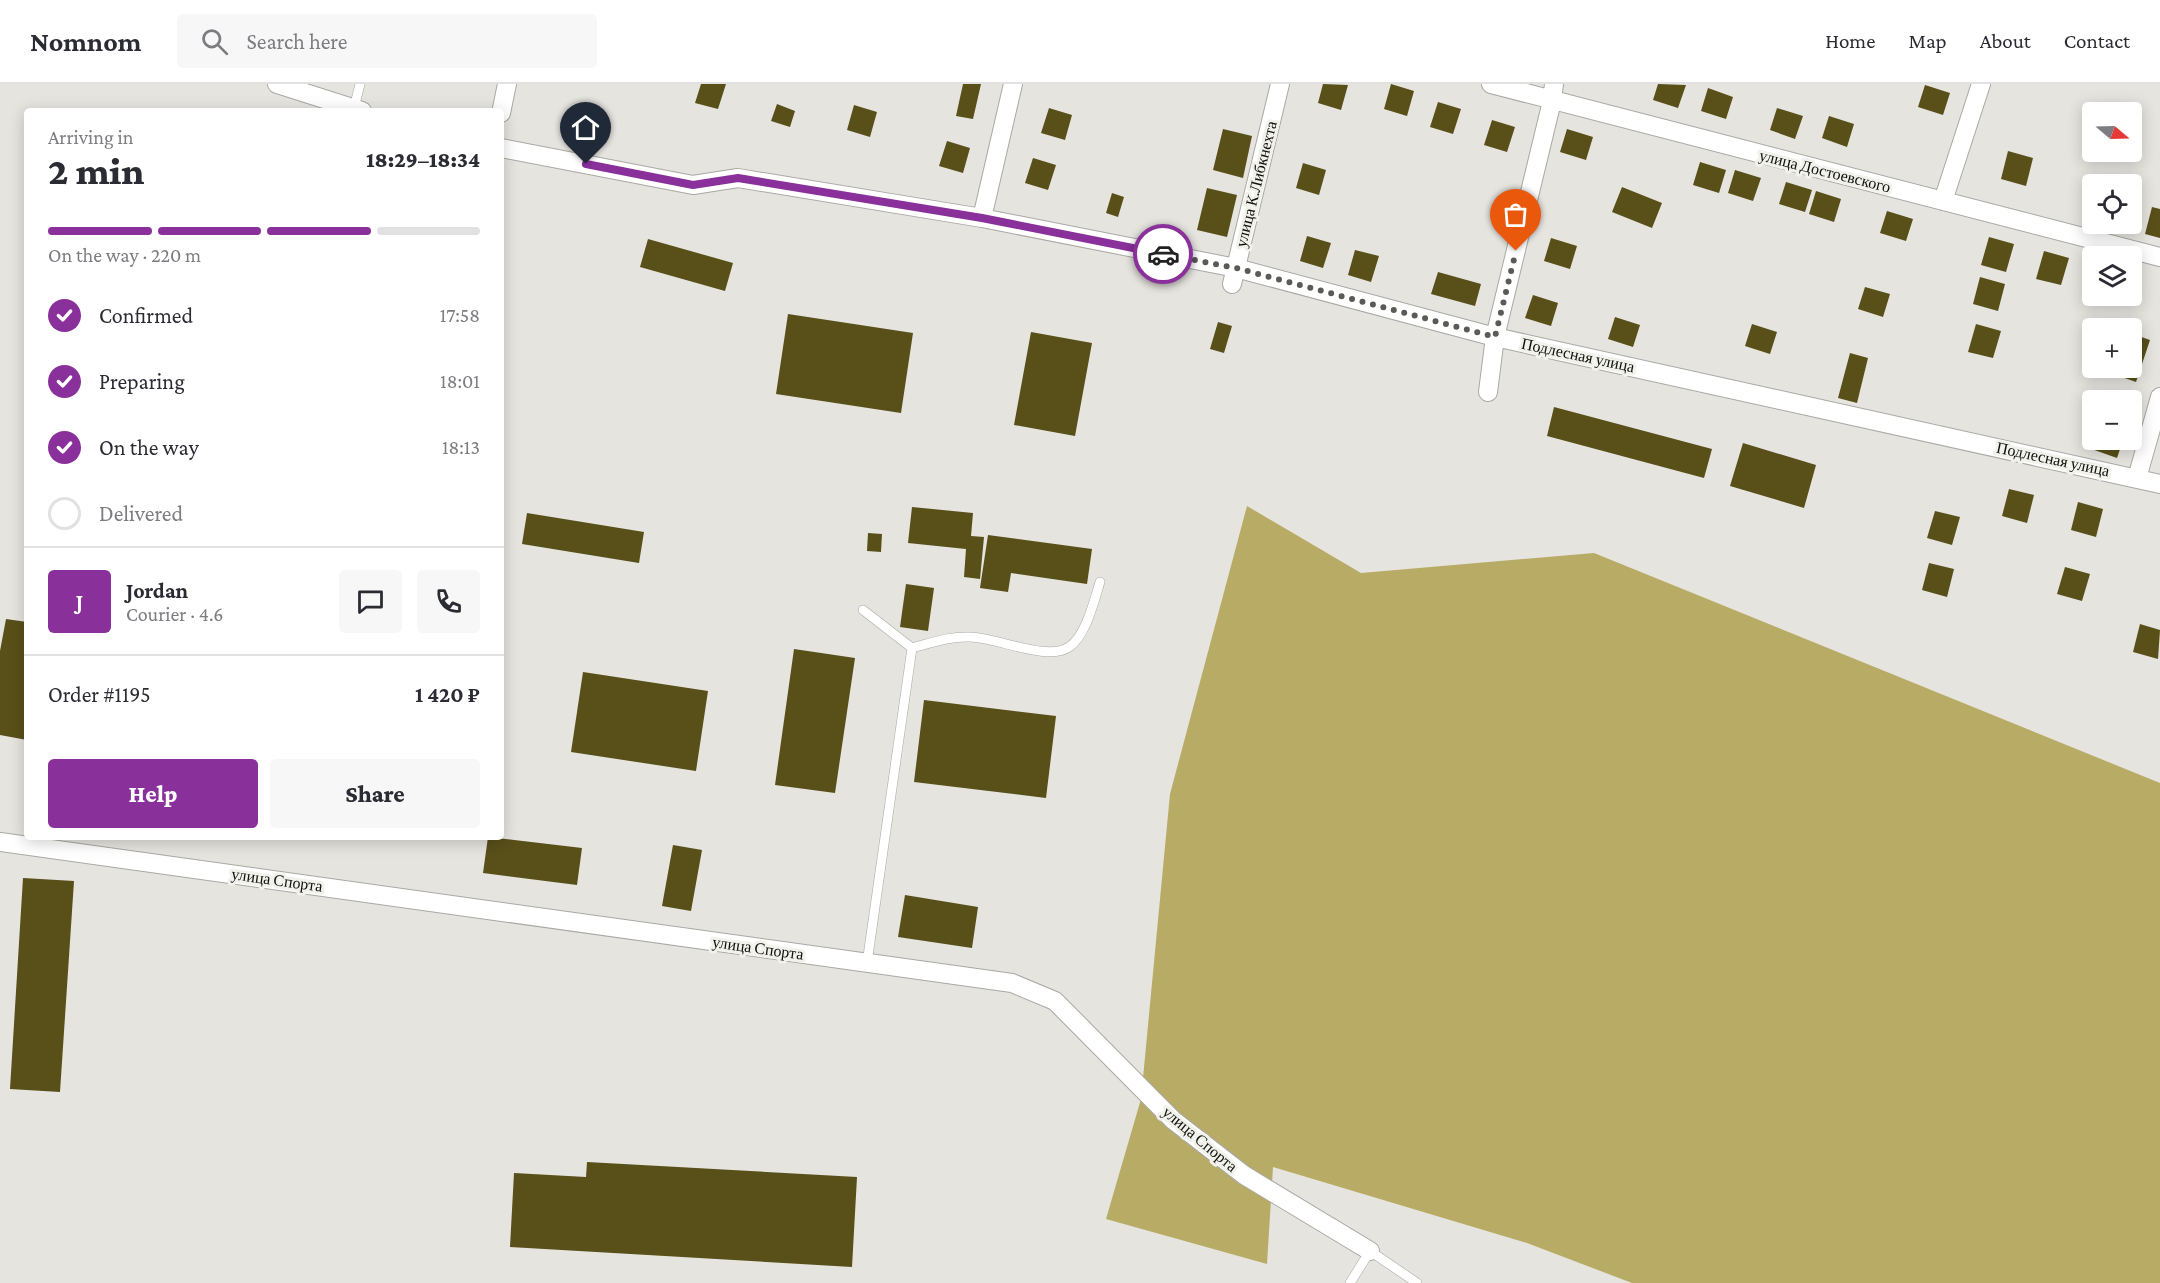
<!DOCTYPE html>
<html lang="en">
<head>
<meta charset="utf-8">
<style>
	body { margin:0; font-family:"Crimson Pro",serif; background:#f7f7f7; color:#2b2b33; height:100vh; display:flex; flex-direction:column; font-size:22px; white-space:nowrap }
	* { box-sizing:border-box; margin:0 }
	p { font-size:20px; color:#7c7c81 }
	.icon { flex:none; width:33px; height:33px; fill:none; stroke:currentColor; stroke-width:2; stroke-linecap:round; stroke-linejoin:round }
	.map { position:relative; flex:1; overflow:hidden }
	.sheet { position:absolute; left:24px; top:24px; width:480px; height:732px; display:flex; flex-direction:column; background:#fff; border-radius:6px; box-shadow:0 3px 15px #0003 }
	.sheet>* { flex:none }
	.needle { width:39px; rotate:109deg }
	.controls { position:absolute; left:2082px; top:18px; display:grid; gap:12px }
	.controls a { display:grid; place-items:center; width:60px; height:60px; border-radius:6px; background:#fff; box-shadow:0 3px 15px #0003; font-size:30px }
	.pin { position:absolute; display:grid; place-items:center; width:51px; height:51px; color:#fff; margin:-62px -26px; border-radius:50% 50% 50% 0; rotate:-45deg; box-shadow:0 0 6px #0007 }
	.pin .icon { rotate:45deg }
	.courier { position:absolute; display:grid; place-items:center; width:60px; height:60px; margin:-30px; border:4px solid #8a309b; border-radius:50%; background:#fff; color:#222; box-shadow:0 2px 8px #0007 }
	.head em { font-style:normal; font-weight:800 }
	.head div { display:flex; flex-direction:column-reverse }
	.head { display:flex; align-items:center; justify-content:space-between; height:102px; padding:0 24px }
	h1 { font-size:39px; font-weight:800; line-height:45px }
	.bar { display:grid; grid-template-columns:repeat(4,1fr); gap:9px 6px; align-content:center; height:72px; padding:0 24px }
	.bar i { height:8px; border-radius:4px; background:#e1e1e2 }
	.bar .active { background:#8a309b }
	.bar p { grid-column:span 4 }
	.line { display:flex; align-items:center; gap:15px; padding:0 24px; border-top:2px solid #e1e1e2 }
	.line div { flex:1 }
	.round { display:grid; place-items:center; flex:none; width:63px; height:63px; border-radius:6px; background:#f7f7f7 }
	ol { padding:0 24px; list-style:none }
	li { display:flex; align-items:center; gap:18px; height:66px }
	li p { margin-inline-start:auto }
	li .icon { padding:6px; border-radius:50%; background:#8a309b; color:#fff; stroke-width:4 }
	li:last-child { color:#7c7c81 }
	li i { width:33px; height:33px; border:3px solid #e1e1e2; border-radius:50% }
	.action { display:flex; gap:12px; margin-top:auto; padding:12px 24px }
	.action a { flex:1; height:69px; border-radius:6px; background:#8a309b; color:#fff; font-size:24px; font-weight:800; line-height:69px; text-align:center }
	.action a+a { background:#f7f7f7; color:#2b2b33 }
	header { display:flex; align-items:center; gap:36px; box-sizing:border-box; height:84px; padding:0 30px; background:#fff; border-bottom:2px solid #e1e1e2 }
	header strong { font-size:28px }
	nav { display:flex; gap:33px; margin-inline-start:auto; font-size:21px }
	.search { width:420px; height:54px; background:#f7f7f7; display:flex; align-items:center; gap:15px; box-sizing:border-box; padding:0 21px; border-radius:6px; color:#7c7c81; font-size:22px }
	.map>svg:first-child { display:block }
	.forest { fill:#b8ab66 }
	.building { fill:#584f19 }
	.lines { fill:none; stroke-linecap:round; stroke-linejoin:round }
	.lane-casing { stroke:#a9a8a3; stroke-width:10 }
	.street-casing { stroke:#a9a8a3; stroke-width:20 }
	.lane { stroke:#fff; stroke-width:9 }
	.street { stroke:#fff; stroke-width:18 }
	.done { stroke:#5b5a57; stroke-width:6; stroke-dasharray:0 10.8 }
	.route { stroke:#8a309b; stroke-width:8 }
	.labels { text-anchor:middle; dominant-baseline:central; stroke-width:6; stroke-linejoin:round; paint-order:stroke }
	.street-label { font-size:16px; fill:#100f0e; stroke:#f2f2ec }
</style>
</head>
<body>
<header>
<strong>Nomnom</strong>
<div class="search"><svg class="icon" aria-label="search" viewBox="0 0 24 24"><circle cx="10" cy="10" r="6"/><path d="M15 15l6 6"/></svg>Search here</div>
<nav><a>Home</a><a>Map</a><a>About</a><a>Contact</a></nav>
</header>
<div class="map">
<svg width="2160" height="1199" viewBox="0 0 2160 1199">
	<rect width="100%" height="100%" fill="#e5e4df"/>
	<path class="forest" d="M 1247,422 L 1361,489 L 1594,469 L 2160,699 L 2160,1199 L 1632,1199 L 1527,1159 L 1273,1083 L 1267,1180 L 1106,1135 L 1141,1015 L 1170,710 Z"/>
	<path class="building" d="M 701,0 L 726,0 L 718,25 L 695,19 Z
		M 963,0 L 981,0 L 973,35 L 956,32 Z
		M 1323,0 L 1348,1 L 1341,26 L 1318,19 Z
		M 1391,0 L 1414,7 L 1407,32 L 1384,25 Z
		M 1658,0 L 1686,1 L 1678,24 L 1653,16 Z
		M 1925,1 L 1950,9 L 1943,31 L 1918,23 Z
		M 1708,4 L 1733,13 L 1726,35 L 1701,27 Z
		M 1438,18 L 1461,25 L 1453,50 L 1430,43 Z
		M 777,20 L 795,27 L 790,43 L 771,37 Z
		M 854,21 L 877,28 L 870,53 L 847,46 Z
		M 1049,24 L 1072,31 L 1065,56 L 1041,49 Z
		M 1777,24 L 1803,32 L 1795,55 L 1770,46 Z
		M 1829,32 L 1854,40 L 1847,63 L 1822,54 Z
		M 1492,36 L 1515,43 L 1507,68 L 1484,61 Z
		M 1223,45 L 1252,52 L 1243,94 L 1213,86 Z
		M 1567,45 L 1593,53 L 1586,76 L 1560,68 Z
		M 947,57 L 970,64 L 963,89 L 939,82 Z
		M 2008,67 L 2033,74 L 2026,102 L 2001,95 Z
		M 1033,74 L 1056,81 L 1048,106 L 1025,99 Z
		M 1700,78 L 1726,86 L 1719,109 L 1693,101 Z
		M 1303,79 L 1326,86 L 1319,111 L 1296,104 Z
		M 1735,86 L 1761,94 L 1753,117 L 1728,109 Z
		M 1786,98 L 1812,106 L 1805,128 L 1779,120 Z
		M 1622,103 L 1662,119 L 1652,144 L 1612,128 Z
		M 1207,104 L 1237,111 L 1227,153 L 1197,146 Z
		M 1816,107 L 1841,115 L 1834,138 L 1809,130 Z
		M 1112,109 L 1124,113 L 1118,133 L 1106,129 Z
		M 2092,110 L 2092,137 L 2085,135 Z
		M 2152,123 L 2160,125 L 2160,154 L 2145,150 Z
		M 1887,127 L 1913,135 L 1906,157 L 1880,149 Z
		M 1307,152 L 1331,159 L 1323,184 L 1300,177 Z
		M 1989,153 L 2014,160 L 2006,188 L 1981,181 Z
		M 1551,154 L 1577,162 L 1570,185 L 1544,177 Z
		M 648,155 L 733,179 L 725,207 L 640,183 Z
		M 1355,166 L 1379,172 L 1371,198 L 1348,191 Z
		M 2044,167 L 2069,174 L 2061,201 L 2036,195 Z
		M 1438,188 L 1481,200 L 1475,222 L 1431,210 Z
		M 1980,193 L 2005,200 L 1998,227 L 1973,220 Z
		M 1865,203 L 1890,210 L 1883,233 L 1858,225 Z
		M 1533,211 L 1558,219 L 1551,242 L 1525,234 Z
		M 788,230 L 913,249 L 901,329 L 776,310 Z
		M 1615,233 L 1640,241 L 1633,263 L 1608,255 Z
		M 1218,238 L 1232,242 L 1224,269 L 1210,265 Z
		M 1752,240 L 1777,248 L 1770,270 L 1745,262 Z
		M 1976,240 L 2001,247 L 1993,274 L 1968,268 Z
		M 1031,248 L 1092,259 L 1075,352 L 1014,341 Z
		M 2133,250 L 2150,256 L 2136,298 L 2119,292 L 2122,284 L 2132,284 L 2132,256 Z
		M 1850,269 L 1868,274 L 1857,319 L 1838,314 Z
		M 1554,323 L 1712,365 L 1704,394 L 1547,352 Z
		M 2092,336 L 2092,356 L 2123,356 L 2117,374 L 2083,362 Z
		M 1743,359 L 1816,381 L 1804,424 L 1730,402 Z
		M 2009,405 L 2034,411 L 2027,439 L 2002,432 Z
		M 2078,418 L 2103,425 L 2096,453 L 2071,446 Z
		M 912,423 L 973,429 L 971,452 L 984,453 L 980,495 L 964,493 L 966,465 L 908,459 Z
		M 1935,427 L 1960,433 L 1952,461 L 1927,454 Z
		M 527,429 L 644,448 L 639,479 L 522,460 Z
		M 868,449 L 882,450 L 881,468 L 867,467 Z
		M 988,451 L 1092,465 L 1087,500 L 1011,489 L 1008,508 L 980,504 Z
		M 1929,479 L 1954,485 L 1947,513 L 1922,506 Z
		M 2065,483 L 2090,490 L 2082,517 L 2057,510 Z
		M 906,500 L 934,504 L 928,547 L 900,543 Z
		M 6,535 L 27,538 L 27,656 L 0,651 L 0,567 Z
		M 2140,540 L 2160,546 L 2158,575 L 2133,568 Z
		M 794,565 L 855,574 L 835,709 L 775,701 Z
		M 583,588 L 708,607 L 696,687 L 571,668 Z
		M 924,616 L 1056,632 L 1046,714 L 914,698 Z
		M 488,753 L 582,764 L 577,801 L 483,789 Z
		M 673,761 L 702,766 L 691,827 L 662,822 Z
		M 23,794 L 74,797 L 60,1008 L 10,1005 Z
		M 905,811 L 978,823 L 972,864 L 898,853 Z
		M 587,1078 L 857,1093 L 852,1183 L 510,1163 L 514,1089 L 586,1093 Z"/>
	<g class="lines">
		<g class="lane-casing">
			<path id="lane" d="M 354,24 L 360,0
				M 863,526 L 912,564 C 931,559 950,552 970,553 C 996,553 1047,578 1069,563 C 1086,552 1094,517 1100,498
				M 867,879 L 912,564
				M 1350,1199 L 1370,1167 L 1417,1199"/>
		</g>
		<g class="street-casing">
			<path id="street" d="M 277,0 L 362,27
				M 1491,0 L 2160,173
				M 501,29 L 507,0
				M 501,64 L 693,101 L 738,94 L 982,134 L 1236,184 L 1495,253 L 2160,400
				M 1943,117 L 1981,0
				M 982,134 L 1013,0
				M 1232,200 L 1280,0
				M 1488,308 L 1495,253 L 1552,17 L 1554,0
				M 2137,394 L 2160,313
				M 0,758 L 1012,899 L 1055,917 L 1173,1036 L 1244,1091 L 1370,1167"/>
		</g>
		<use href="#lane" class="lane"/>
		<use href="#street" class="street"/>
	</g>
	<g class="lines">
		<path class="done" d="M 1163,170 L 1236,184 L 1495,253 L 1516,167"/>
		<path class="route" d="M 586,80 L 693,101 L 738,94 L 982,134 L 1163,170"/>
	</g>
	<g class="labels">
		<g class="street-label">
			<text transform="translate(1825 87) rotate(14)">улица Достоевского</text>
			<text transform="translate(1256 100) rotate(-76)">улица К.Либкнехта</text>
			<text transform="translate(1578 271) rotate(12)">Подлесная улица</text>
			<text transform="translate(2053 375) rotate(12)">Подлесная улица</text>
			<text transform="translate(277 796) rotate(8)">улица Спорта</text>
			<text transform="translate(758 864) rotate(8)">улица Спорта</text>
			<text transform="translate(1200 1055) rotate(40)">улица Спорта</text>
		</g>
	</g>
</svg>
<div class="controls">
<a><svg class="needle" viewBox="-14 -14 28 28"><path d="M0-13l5 13h-10z" fill="#e53935"/><path d="M0 13l5-13h-10z" fill="#7c7c81"/></svg></a>
<a><svg class="icon" aria-label="locate" viewBox="0 0 24 24"><circle cx="12" cy="12" r="6"/><path d="M12 2v4M12 18v4M2 12h4M18 12h4"/></svg></a>
<a><svg class="icon" aria-label="layers" viewBox="0 0 24 24"><path d="M12 4l9 5-9 5-9-5zM3 14l9 5 9-5"/></svg></a>
<a>+</a>
<a>−</a>
</div>
<div class="pin" style="left:1516px;top:167px;background:#ea580c"><svg class="icon" aria-label="bag" viewBox="0 0 24 24"><path d="M5 8h14l-1 12H6zM9 8a3 3 0 0 1 6 0"/></svg></div>
<div class="pin" style="left:586px;top:80px;background:#1f2937"><svg class="icon" aria-label="home" viewBox="0 0 24 24"><path d="M3 11l9-7 9 7M6 9v11h12V9"/></svg></div>
<div class="courier" style="left:1163px;top:170px"><svg class="icon" aria-label="car" viewBox="0 0 24 24"><path d="M5 17H2v-5l4-1 3-4h7l3 4 3 1v5h-3M9 17h6M6 11h13"/><circle cx="7" cy="17" r="2"/><circle cx="17" cy="17" r="2"/></svg></div>
<section class="sheet">
<div class="head"><div><h1>2 min</h1><p>Arriving in</p></div><em>18:29–18:34</em></div>
<div class="bar"><i class="active"></i><i class="active"></i><i class="active"></i><i></i><p>On the way · 220 m</p></div>
<ol>
<li><svg class="icon" aria-label="check" viewBox="0 0 24 24"><path d="M5 12l5 5 9-10"/></svg>Confirmed<p>17:58</p></li>
<li><svg class="icon" aria-label="check" viewBox="0 0 24 24"><path d="M5 12l5 5 9-10"/></svg>Preparing<p>18:01</p></li>
<li><svg class="icon" aria-label="check" viewBox="0 0 24 24"><path d="M5 12l5 5 9-10"/></svg>On the way<p>18:13</p></li>
<li><i></i>Delivered</li>
</ol>
<div class="line" style="height:108px"><b class="round" style="background:#8a309b;color:#fff">J</b><div><b>Jordan</b><p>Courier · 4.6</p></div><a class="round"><svg class="icon" aria-label="chat" viewBox="0 0 24 24"><path d="M4 5h16v11H9l-5 4z"/></svg></a><a class="round"><svg class="icon" aria-label="phone" viewBox="0 0 24 24"><path d="M5 4h4l2 5-3 2q2 4 5 5l2-3 5 2v4C11 20 4 13 5 4z"/></svg></a></div>
<div class="line" style="height:78px"><div>Order #1195</div><b>1 420 ₽</b></div>
<div class="action"><a>Help</a><a>Share</a></div>
</section>
</div>
</body>
</html>
